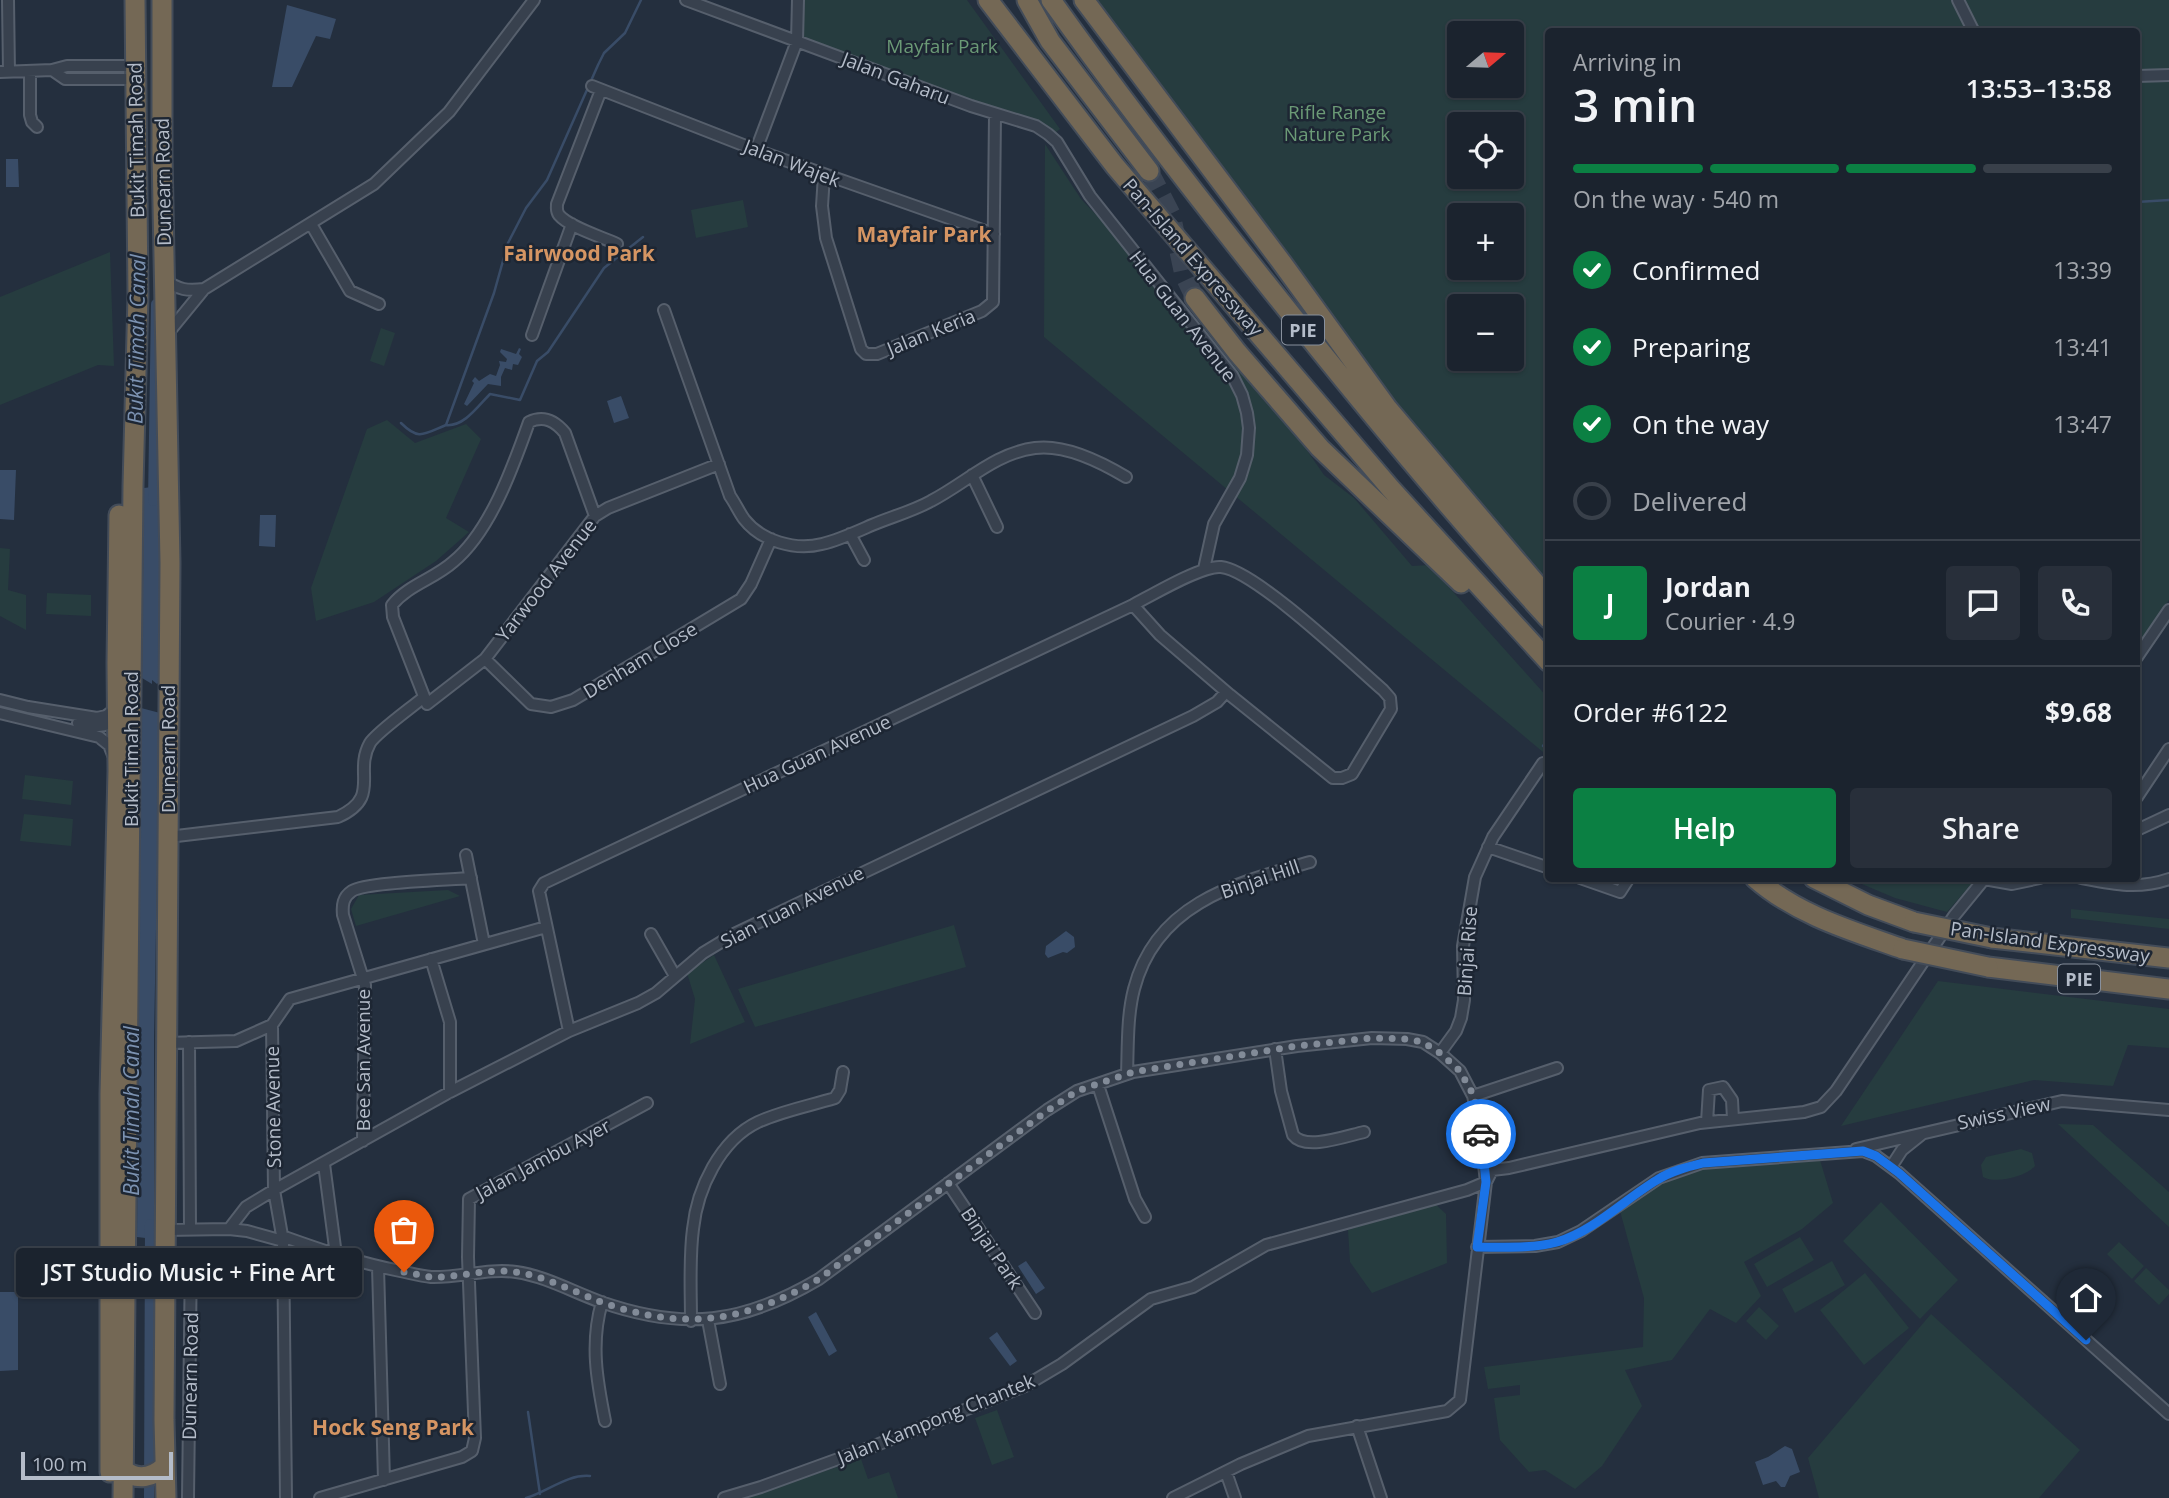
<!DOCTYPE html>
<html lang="en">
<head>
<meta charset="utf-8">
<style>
	body { margin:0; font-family:"Open Sans",sans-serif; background:#282f3a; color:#f1f3f6; height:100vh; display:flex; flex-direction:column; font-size:26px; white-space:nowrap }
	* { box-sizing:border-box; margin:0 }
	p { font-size:23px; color:#a0a4aa }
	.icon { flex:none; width:38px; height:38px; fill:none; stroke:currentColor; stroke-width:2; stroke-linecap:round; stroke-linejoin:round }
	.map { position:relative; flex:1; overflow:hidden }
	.panel { position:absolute; left:1545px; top:28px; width:595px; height:854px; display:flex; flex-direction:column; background:#1b232e; border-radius:7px; box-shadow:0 2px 5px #0004,0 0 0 2px #39404a }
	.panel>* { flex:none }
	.needle { width:46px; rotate:71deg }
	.controls { position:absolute; left:1447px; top:21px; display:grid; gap:14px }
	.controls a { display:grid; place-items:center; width:77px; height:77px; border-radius:7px; background:#1b232e; box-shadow:0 2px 5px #0004,0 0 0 2px #39404a; font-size:35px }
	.scale { position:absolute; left:21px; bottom:18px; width:152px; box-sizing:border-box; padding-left:7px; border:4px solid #b4bcc9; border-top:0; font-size:19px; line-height:24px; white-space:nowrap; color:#b4bcc9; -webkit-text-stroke:5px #1d2633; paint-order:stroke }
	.pin { position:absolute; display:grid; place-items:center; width:60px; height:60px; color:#fff; margin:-72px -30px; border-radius:50% 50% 50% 0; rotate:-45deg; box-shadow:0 0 7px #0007 }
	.pin .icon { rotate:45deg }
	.courier { position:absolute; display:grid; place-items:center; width:70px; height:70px; margin:-35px; border:5px solid #1a73e8; border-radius:50%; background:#fff; color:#222; box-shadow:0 2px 9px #0007 }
	.bubble { position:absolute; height:49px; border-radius:7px; background:#1b232e; box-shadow:0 2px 5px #0004,0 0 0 2px #39404a; font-size:23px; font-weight:600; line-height:49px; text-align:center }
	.overview em { font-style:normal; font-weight:600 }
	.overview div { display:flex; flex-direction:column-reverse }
	.overview { display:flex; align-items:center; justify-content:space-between; height:119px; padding:0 28px }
	h1 { font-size:46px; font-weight:600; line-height:52px }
	.bar { display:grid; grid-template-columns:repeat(4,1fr); gap:10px 7px; align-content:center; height:84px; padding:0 28px }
	.bar i { height:9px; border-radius:5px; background:#39404a }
	.bar .active { background:#0b8043 }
	.bar p { grid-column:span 4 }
	.line { display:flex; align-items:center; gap:18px; padding:0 28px; border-top:2px solid #39404a }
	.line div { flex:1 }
	.round { display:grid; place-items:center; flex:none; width:74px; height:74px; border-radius:7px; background:#282f3a }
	ol { padding:0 28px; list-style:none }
	li { display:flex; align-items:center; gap:21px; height:77px }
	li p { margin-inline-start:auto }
	li .icon { padding:7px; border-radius:50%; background:#0b8043; color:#fff; stroke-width:4 }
	li:last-child { color:#a0a4aa }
	li i { width:38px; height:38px; border:4px solid #39404a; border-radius:50% }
	.action { display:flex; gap:14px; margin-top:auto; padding:14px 28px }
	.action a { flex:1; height:80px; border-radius:7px; background:#0b8043; color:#fff; font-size:28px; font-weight:600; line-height:80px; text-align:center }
	.action a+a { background:#282f3a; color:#f1f3f6 }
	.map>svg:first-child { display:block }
	.green { fill:#263c3f; fill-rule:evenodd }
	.water { fill:#394c67 }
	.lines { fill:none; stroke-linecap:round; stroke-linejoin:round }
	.stream { stroke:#394c67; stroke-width:2.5 }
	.canal { stroke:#394c67; stroke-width:10 }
	.highway-tunnel { stroke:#3a4453; stroke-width:19; stroke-dasharray:19 10; stroke-linecap:butt }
	.street-casing { stroke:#565f6c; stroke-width:14 }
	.highway-casing { stroke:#434c59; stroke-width:23 }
	.street { stroke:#38414e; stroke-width:10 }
	.highway { stroke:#746855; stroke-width:19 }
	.highway-bridge-casing { stroke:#434c59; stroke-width:23; stroke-linecap:butt }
	.highway-bridge { stroke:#746855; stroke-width:19 }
	.done { stroke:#828b98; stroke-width:7; stroke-dasharray:0 12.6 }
	.route { stroke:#1a73e8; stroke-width:9 }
	.labels { text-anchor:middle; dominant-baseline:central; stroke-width:5; stroke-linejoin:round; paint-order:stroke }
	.shield { fill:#1d2633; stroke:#878f9c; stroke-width:2 }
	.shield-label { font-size:18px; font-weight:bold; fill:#b4bcc9 }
	.park-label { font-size:19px; fill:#6b9a76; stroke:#1d2633 }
	.street-label { font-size:19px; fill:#b4bcc9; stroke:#1d2633 }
	.neighbourhood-label { font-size:21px; font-weight:bold; fill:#d59563; stroke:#1d2633 }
	.water-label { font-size:21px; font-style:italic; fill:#7c92b1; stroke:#1d2633 }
</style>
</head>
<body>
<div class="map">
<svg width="2169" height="1498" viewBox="0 0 2169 1498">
	<rect width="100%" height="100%" fill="#242f3e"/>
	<path class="green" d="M 800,0 L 967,0 L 1060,129 L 1055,133 L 1001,117 L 800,37 Z
		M 1095,0 L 2169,0 L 2169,600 L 2137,646 L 2137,32 L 1549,32 L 1549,582 L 1448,469 L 1379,382 ZM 1460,33 L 1512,33 L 1512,86 L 1460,86 ZM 1460,124 L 1512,124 L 1512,177 L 1460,177 ZM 1460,215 L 1512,215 L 1512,268 L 1460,268 ZM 1460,306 L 1512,306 L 1512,359 L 1460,359 Z
		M 1045,144 L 1081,199 L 1268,394 L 1324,475 L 1354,498 L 1412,566 L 1429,565 L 1549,699 L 1549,757 L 1044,337 Z
		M 743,200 L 748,227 L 696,238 L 691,210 Z
		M 110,252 L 114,366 L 98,365 L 0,405 L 0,297 Z
		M 381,328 L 395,333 L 384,366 L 370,361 Z
		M 387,420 L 415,443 L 466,424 L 481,439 L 446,518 L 469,532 L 436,561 L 374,602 L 316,621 L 311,588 L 367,429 Z
		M 0,548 L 10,549 L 8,590 L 26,595 L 26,630 L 0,616 Z
		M 47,593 L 91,595 L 91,616 L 46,614 Z
		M 25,775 L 73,781 L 71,805 L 22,799 Z
		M 24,814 L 73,819 L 71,846 L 20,841 Z
		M 1850,879 L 1976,879 L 1947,912 L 1895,898 Z
		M 448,890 L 460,896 L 356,926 L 351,909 L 359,895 Z
		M 2071,909 L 2169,919 L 2169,929 L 2071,918 Z
		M 954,925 L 966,967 L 755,1027 L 738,989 Z
		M 714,955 L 745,1022 L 690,1044 L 695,999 L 687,973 Z
		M 1938,981 L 2169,1009 L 2169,1048 L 2128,1045 L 2113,1086 L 2034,1080 L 1841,1126 Z
		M 2058,1124 L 2093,1125 L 2169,1192 L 2169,1227 Z
		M 2021,1149 L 2032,1153 L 2035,1166 C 2026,1177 1996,1184 1983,1177 L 1981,1165 L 1986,1157 Z
		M 1820,1160 L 1833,1203 L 1802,1229 L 1744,1262 L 1761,1296 L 1736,1323 L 1710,1309 L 1672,1360 L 1625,1370 L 1642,1406 L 1602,1466 L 1575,1489 L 1545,1470 L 1529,1472 L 1500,1440 L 1494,1398 L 1520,1395 L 1520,1385 L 1488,1389 L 1484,1367 L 1643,1347 L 1644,1298 L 1620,1211 L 1668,1179 L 1712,1166 Z
		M 1433,1202 L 1446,1214 L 1447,1263 L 1372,1293 L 1350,1262 L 1348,1230 Z
		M 1881,1202 L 1958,1280 L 1920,1319 L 1843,1241 Z
		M 1800,1237 L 1814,1260 L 1767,1287 L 1754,1264 Z
		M 2119,1242 L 2144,1266 L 2132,1279 L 2107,1254 Z
		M 68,1254 L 86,1254 L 86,1289 L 68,1289 Z
		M 1832,1261 L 1845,1285 L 1795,1313 L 1782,1289 Z
		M 2146,1268 L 2169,1290 L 2169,1294 L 2159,1305 L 2134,1281 Z
		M 1865,1273 L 1909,1328 L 1864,1365 L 1820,1310 Z
		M 1759,1307 L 1779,1326 L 1766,1340 L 1746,1321 Z
		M 1931,1314 L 2080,1450 L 2039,1498 L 1819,1498 L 1808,1458 Z
		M 997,1410 L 1014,1457 L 992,1465 L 975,1418 Z
		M 861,1459 L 868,1479 L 889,1472 L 898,1498 L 744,1498 Z"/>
	<path class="water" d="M 287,5 L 336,19 L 330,39 L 316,36 L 292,87 L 272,87 Z
		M 6,159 L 18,159 L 19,187 L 6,187 Z
		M 519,348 L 521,349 L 519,354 L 522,357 L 518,365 L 513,364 L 512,370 L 505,368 L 501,377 L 501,386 L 488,384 L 467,406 L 464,404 L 474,383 L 472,381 L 475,377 L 479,381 L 490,374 L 496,376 L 500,365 L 499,361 L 506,362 L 507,359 L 500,352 L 501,349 L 516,354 Z
		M 621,396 L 629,418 L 614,423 L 607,401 Z
		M 0,470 L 16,470 L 14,520 L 0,519 Z
		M 160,486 L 161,680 L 157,684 L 152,680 L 152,684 L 142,678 L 144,488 Z
		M 260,515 L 276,515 L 275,547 L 259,546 Z
		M 141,708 L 160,713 L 154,1038 L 154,1239 L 137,1237 Z
		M 1066,931 L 1074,937 L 1075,947 L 1067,953 L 1063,952 L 1048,958 L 1045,954 L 1046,946 Z
		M 1026,1261 L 1045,1288 L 1036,1294 L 1018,1266 Z
		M 0,1292 L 18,1292 L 18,1370 L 0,1371 Z
		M 816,1312 L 837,1351 L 829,1356 L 808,1317 Z
		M 997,1332 L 1017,1361 L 1010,1366 L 989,1338 Z
		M 1785,1446 L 1792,1449 L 1800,1472 L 1790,1476 L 1785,1487 L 1781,1487 L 1776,1481 L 1763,1485 L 1755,1462 L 1768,1457 Z"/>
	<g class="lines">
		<path class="stream" d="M 2137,202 L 2169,200
			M 401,423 C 419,441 424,434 446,425 L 494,293 L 508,243 L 526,208 L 547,180 L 598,65 L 604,53 L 625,33 L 641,0
			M 446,425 C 464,427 478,406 490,394 L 520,400 L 537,361 L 548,352 L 604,268 L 643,237
			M 1543,746 L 1549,737
			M 528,1412 L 540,1494
			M 526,1498 C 547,1492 567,1474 590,1476"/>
		<path class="canal" d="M 153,501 L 156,304
			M 149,1498 L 150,1224"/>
		<path class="highway-tunnel" d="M 1149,171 L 1171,214 L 1184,275 L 1195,298"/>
		<g class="street-casing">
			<path id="street" d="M 8,0 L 9,72
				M 686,0 L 971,106 L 1036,126 L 1048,134 L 1057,142 L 1090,196 L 1232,375 L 1242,395 L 1247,413 L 1249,428 L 1247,455 L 1240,478 L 1214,524 L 1204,569
				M 1958,0 L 1974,32
				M 52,70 L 65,79 L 136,79
				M 30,71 L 30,115 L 32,122 L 37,127
				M 0,72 L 52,70 L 67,66 L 136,66
				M 2137,76 L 2169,75
				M 592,86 L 756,150 L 994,234
				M 601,90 L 557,204 C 557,209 556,211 559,215 C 569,227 602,237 617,244
				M 756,150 L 797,41 L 798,0
				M 824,175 L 822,206 L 826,238 L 861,349 L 866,354 L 877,354 L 982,311 L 993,302 L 995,115
				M 311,224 L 350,291 L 379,304
				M 165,280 C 179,290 187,291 204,289
				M 664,310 L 730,496 C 735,503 739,512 744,519 C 761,541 795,551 822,544 C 839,540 856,532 872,525 C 891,517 913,511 931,501 C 966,483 995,453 1035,448 C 1065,444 1101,462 1126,477
				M 168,333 L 204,289 L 374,184 L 449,112 L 534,0
				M 532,335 L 572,224
				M 972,475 L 997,527
				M 595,516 L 565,433 C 555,421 544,415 529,422 C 513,467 490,532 453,562 C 434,579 408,585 392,605 L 393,617 L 427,704 L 485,659 L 595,516 L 608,508 L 719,464
				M 850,534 L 864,560
				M 2137,657 L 2169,610
				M 485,659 L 531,704 L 551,707 L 573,700 L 741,599 L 751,584 L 771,539
				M 0,700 L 28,707 L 97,718 L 106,716 L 117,708
				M 0,713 L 99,737 L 109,745 L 113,755
				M 78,723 C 93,727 105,729 117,718
				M 2137,797 L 2169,749
				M 2137,830 L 2169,815
				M 168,837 L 338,817 C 382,797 353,773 370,743 C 377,732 411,708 424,697
				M 1488,847 L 1549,868
				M 466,855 L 484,944
				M 1580,878 L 1620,892 L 1629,878
				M 2081,878 C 2112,884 2138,890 2169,879
				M 1984,879 L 2012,884 L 2040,878
				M 651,934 L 675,976
				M 431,959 L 450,1022 L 450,1092
				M 272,1025 L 274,1190 L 283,1241 L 286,1498
				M 569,1031 L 539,891 L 544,883 L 1133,605 C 1152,595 1202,565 1221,567 C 1255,570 1353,664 1383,690 L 1390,698 L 1391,709 L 1352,774 L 1342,778 L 1333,778 L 1230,695 L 1160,635 L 1133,605
				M 189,1042 L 190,1229
				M 166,1043 L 236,1041 L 272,1025 L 290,999 L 546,927
				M 1275,1049 L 1281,1091 L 1293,1135 C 1305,1151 1346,1136 1364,1132
				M 1440,1053 L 1456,1031 L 1461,1018 L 1464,1000 L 1463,946 L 1475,877 L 1493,837 L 1543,763
				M 1127,1074 C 1128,1046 1127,1016 1134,989 C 1156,903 1236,883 1310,862
				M 1098,1085 L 1135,1199 L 1145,1217
				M 1473,1096 L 1557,1068
				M 1707,1122 L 1709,1090 L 1723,1087 L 1732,1100 L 1733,1119
				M 363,1141 L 365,985 L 343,915 C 342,905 343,897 352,891 C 365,882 449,880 471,878
				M 1856,1149 L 2062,1101 L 2169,1110
				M 324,1164 L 336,1255
				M 1891,1167 L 1902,1150 L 1922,1134
				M 948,1183 L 1035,1313
				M 229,1229 L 246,1207 L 274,1190 L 450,1092 L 569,1031 L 638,1003 L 656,993 L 703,953 L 736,933 L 1193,716 L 1217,702 L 1226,692
				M 165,1230 L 229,1229 L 247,1231 L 283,1241
				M 282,1236 C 321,1250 359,1263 400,1271 C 410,1273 421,1276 431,1277 C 459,1278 488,1268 516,1272 C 545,1276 573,1292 601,1302 C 684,1331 743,1324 819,1279 L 1047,1110 L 1077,1091 L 1133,1072 L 1297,1046 L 1372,1038 L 1407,1039 L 1423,1042 L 1440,1053 L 1460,1071 L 1473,1096 L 1479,1122 L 1486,1182 L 1460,1400 L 1447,1411 L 1308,1436 L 1241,1464 L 1173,1498
				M 1477,1247 L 1535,1246 L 1558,1242 L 1581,1231 L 1659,1178 L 1702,1163 L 1863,1151 L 1876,1156 L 1899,1173 L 2169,1414
				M 378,1267 L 384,1480
				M 602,1302 C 590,1343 597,1381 605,1421
				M 708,1320 L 720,1384
				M 691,1321 C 691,1291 689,1259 693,1229 C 697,1189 720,1140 758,1122 C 782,1111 809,1106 835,1098 L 840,1090 L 843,1072
				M 1357,1426 L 1381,1498
				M 1226,1472 L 1235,1498
				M 188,1498 L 191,1254
				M 320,1498 L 462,1457 L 472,1451 L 475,1438 L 468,1257 L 469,1199 L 647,1103
				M 724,1498 L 761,1487 L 874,1446 L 1025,1386 L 1062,1364 L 1151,1299 L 1193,1287 L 1266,1245 L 1467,1190 L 1486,1182 L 1492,1170 L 1509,1168 L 1700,1123 L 1804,1112 L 1821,1107 L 1836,1091 L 1954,916 L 1985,878"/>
		</g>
		<g class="highway-casing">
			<path id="highway" d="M 162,0 L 162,154 L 170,563 L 164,1420 L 166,1498
				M 988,0 L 1115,166 L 1391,489 L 1549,662
				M 1027,0 L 1050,41 L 1149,171
				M 1051,0 C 1120,97 1192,190 1266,283 C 1357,398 1450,511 1549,619
				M 1084,0 L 1282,263 L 1388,409 L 1549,599
				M 1195,298 L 1237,352 L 1320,448 L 1461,583
				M 1755,878 C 1797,915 1852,931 1903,949
				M 1814,878 L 1868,905 L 1914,922
				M 1992,938 L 2169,958
				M 1988,967 L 2169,989
				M 123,1469 C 137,1482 153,1477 165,1466
				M 110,1472 L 110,1094 L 118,771 L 117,663 L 119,515
				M 123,1498 L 133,486 L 138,296 L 135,0"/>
		</g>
		<use href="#street" class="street"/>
		<use href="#highway" class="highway"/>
		<g class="highway-bridge-casing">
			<path id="highway-bridge" d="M 1914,922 L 1992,938
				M 1903,949 L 1988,967"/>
		</g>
		<use href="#highway-bridge" class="highway-bridge"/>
	</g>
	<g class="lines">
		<path class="done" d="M 404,1272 C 413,1273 422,1276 431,1277 C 458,1278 488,1268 515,1272 C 543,1275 574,1292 601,1302 C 684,1331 743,1323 819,1279 L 1047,1111 L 1077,1091 L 1133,1072 L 1297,1046 L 1372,1038 L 1407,1039 L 1423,1042 L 1440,1053 L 1460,1071 L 1474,1096 L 1481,1134"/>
		<path class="route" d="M 1481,1134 L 1486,1182 L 1477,1247 C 1503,1247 1532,1249 1557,1242 C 1594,1231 1625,1199 1657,1180 C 1671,1171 1687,1167 1703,1163 L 1863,1151 L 1876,1156 L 1899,1173 L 2086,1340"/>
	</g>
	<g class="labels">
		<g class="shield">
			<rect x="1282" y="315.5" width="42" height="29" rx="5"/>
			<rect x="2058" y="964.5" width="42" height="29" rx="5"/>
		</g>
		<g class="shield-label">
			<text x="1303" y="330">PIE</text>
			<text x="2079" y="979">PIE</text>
		</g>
		<g class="park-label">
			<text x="942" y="46">Mayfair Park</text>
			<text x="1337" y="112">Rifle Range<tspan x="1337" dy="22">Nature Park</tspan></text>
		</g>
		<g class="street-label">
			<text transform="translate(896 78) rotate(21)">Jalan Gaharu</text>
			<text transform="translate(136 140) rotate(-91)">Bukit Timah Road</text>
			<text transform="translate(792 163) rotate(21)">Jalan Wajek</text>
			<text transform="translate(163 182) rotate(-91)">Dunearn Road</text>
			<text transform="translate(1193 257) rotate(49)">Pan-Island Expressway</text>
			<text transform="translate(1183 316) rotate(52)">Hua Guan Avenue</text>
			<text transform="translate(931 332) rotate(-22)">Jalan Keria</text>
			<text transform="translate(546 580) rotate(-52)">Yarwood Avenue</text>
			<text transform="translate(640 660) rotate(-31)">Denham Close</text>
			<text transform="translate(131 749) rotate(-90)">Bukit Timah Road</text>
			<text transform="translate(168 749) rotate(-90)">Dunearn Road</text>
			<text transform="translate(817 754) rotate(-25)">Hua Guan Avenue</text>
			<text transform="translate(1260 879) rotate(-19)">Binjai Hill</text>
			<text transform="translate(792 907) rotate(-27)">Sian Tuan Avenue</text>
			<text transform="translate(2050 942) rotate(8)">Pan-Island Expressway</text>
			<text transform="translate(1467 951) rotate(-86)">Binjai Rise</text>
			<text transform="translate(363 1060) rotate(-90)">Bee San Avenue</text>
			<text transform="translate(273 1107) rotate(-91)">Stone Avenue</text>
			<text transform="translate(2004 1113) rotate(-12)">Swiss View</text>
			<text transform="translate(543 1159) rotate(-28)">Jalan Jambu Ayer</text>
			<text transform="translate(992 1248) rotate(56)">Binjai Park</text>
			<text transform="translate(190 1376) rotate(-89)">Dunearn Road</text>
			<text transform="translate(936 1419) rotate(-22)">Jalan Kampong Chantek</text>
		</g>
		<g class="neighbourhood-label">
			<text x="924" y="234">Mayfair Park</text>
			<text x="579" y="253">Fairwood Park</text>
			<text x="393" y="1427">Hock Seng Park</text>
		</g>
		<g class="water-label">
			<text transform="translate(136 339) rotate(-89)">Bukit Timah Canal</text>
			<text transform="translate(131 1111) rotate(-90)">Bukit Timah Canal</text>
		</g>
	</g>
</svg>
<div class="controls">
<a><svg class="needle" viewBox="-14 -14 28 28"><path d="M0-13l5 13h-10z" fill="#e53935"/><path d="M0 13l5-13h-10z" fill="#a0a4aa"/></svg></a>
<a><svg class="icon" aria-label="locate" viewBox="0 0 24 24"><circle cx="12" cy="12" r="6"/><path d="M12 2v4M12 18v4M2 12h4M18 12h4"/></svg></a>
<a>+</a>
<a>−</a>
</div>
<div class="scale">100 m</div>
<div class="pin" style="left:404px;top:1272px;background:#ea580c"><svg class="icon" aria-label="bag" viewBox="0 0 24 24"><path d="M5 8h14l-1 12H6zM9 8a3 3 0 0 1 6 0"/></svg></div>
<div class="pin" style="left:2086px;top:1340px;background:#1f2937"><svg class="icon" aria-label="home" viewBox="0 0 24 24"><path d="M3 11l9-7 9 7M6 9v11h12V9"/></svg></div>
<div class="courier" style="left:1481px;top:1134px"><svg class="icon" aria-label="car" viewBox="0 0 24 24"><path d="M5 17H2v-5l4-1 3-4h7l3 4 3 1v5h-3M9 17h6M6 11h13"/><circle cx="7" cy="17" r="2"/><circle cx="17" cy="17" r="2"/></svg></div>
<div class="bubble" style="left:16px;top:1248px;width:346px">JST Studio Music + Fine Art</div>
<section class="panel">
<div class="overview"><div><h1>3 min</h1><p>Arriving in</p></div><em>13:53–13:58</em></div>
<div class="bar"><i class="active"></i><i class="active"></i><i class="active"></i><i></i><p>On the way · 540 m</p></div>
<ol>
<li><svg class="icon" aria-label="check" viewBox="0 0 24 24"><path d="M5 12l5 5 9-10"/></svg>Confirmed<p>13:39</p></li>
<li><svg class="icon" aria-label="check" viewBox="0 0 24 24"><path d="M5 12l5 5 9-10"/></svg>Preparing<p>13:41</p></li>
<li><svg class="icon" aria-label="check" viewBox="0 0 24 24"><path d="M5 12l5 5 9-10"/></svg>On the way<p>13:47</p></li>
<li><i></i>Delivered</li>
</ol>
<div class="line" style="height:126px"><b class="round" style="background:#0b8043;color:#fff">J</b><div><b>Jordan</b><p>Courier · 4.9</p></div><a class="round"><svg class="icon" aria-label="chat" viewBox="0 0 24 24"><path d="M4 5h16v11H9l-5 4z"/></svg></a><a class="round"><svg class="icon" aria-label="phone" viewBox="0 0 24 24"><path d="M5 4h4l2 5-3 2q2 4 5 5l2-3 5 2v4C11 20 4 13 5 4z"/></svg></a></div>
<div class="line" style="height:91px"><div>Order #6122</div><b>$9.68</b></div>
<div class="action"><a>Help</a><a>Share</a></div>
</section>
</div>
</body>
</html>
